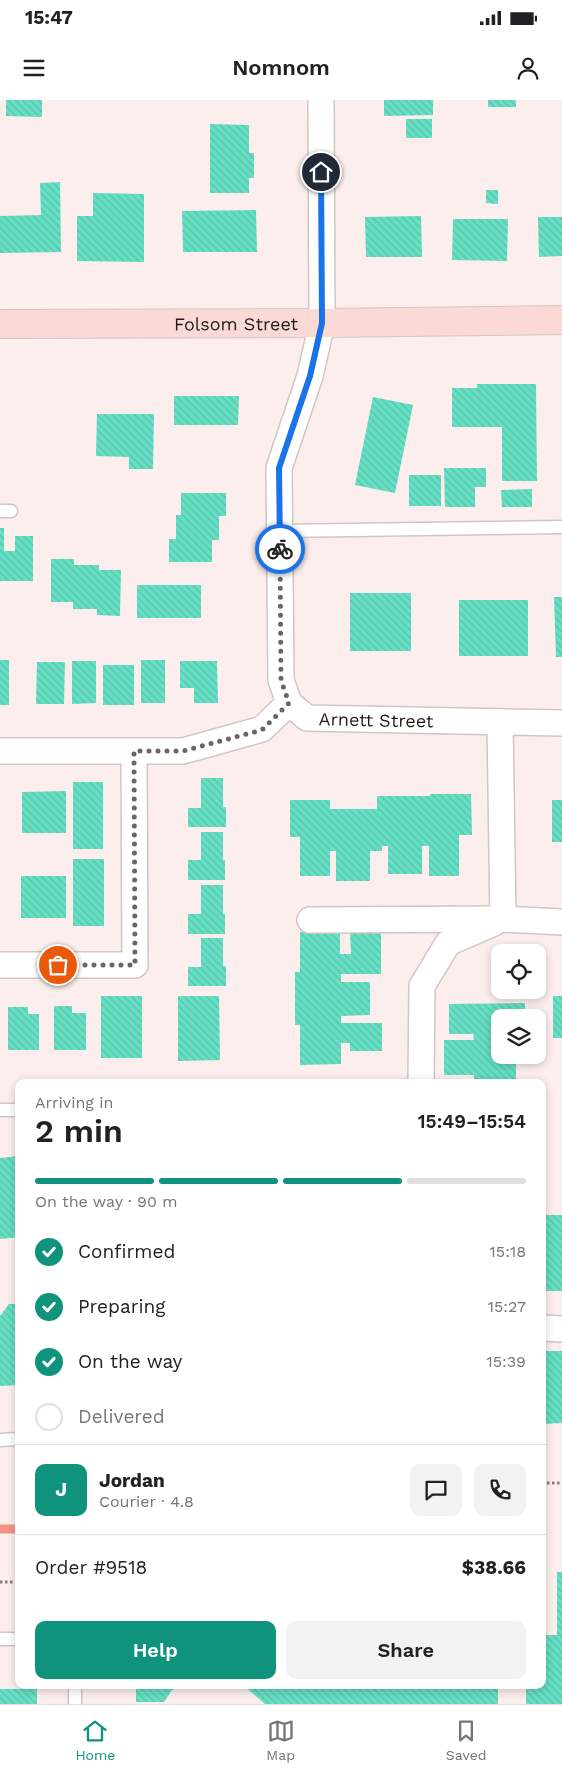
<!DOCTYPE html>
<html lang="en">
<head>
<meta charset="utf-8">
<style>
	body { margin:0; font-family:"Work Sans",sans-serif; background:#f2f2f2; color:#202124; height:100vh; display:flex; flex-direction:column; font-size:19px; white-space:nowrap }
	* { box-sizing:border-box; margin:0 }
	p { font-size:16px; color:#757577 }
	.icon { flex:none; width:28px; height:28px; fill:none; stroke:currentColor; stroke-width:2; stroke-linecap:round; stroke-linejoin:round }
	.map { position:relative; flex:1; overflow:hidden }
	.sheet { position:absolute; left:15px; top:979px; width:531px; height:610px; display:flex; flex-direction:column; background:#fff; border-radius:10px; box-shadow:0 2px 8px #0003 }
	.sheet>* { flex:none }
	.controls { position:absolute; left:491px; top:844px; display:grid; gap:10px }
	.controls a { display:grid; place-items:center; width:55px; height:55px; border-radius:10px; background:#fff; box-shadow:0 2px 8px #0003; font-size:25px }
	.pin { position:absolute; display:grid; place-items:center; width:42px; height:42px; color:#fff; margin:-21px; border:2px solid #fff; border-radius:50%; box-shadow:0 1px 5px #0007 }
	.courier { position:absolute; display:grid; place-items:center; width:50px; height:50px; margin:-25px; border:4px solid #1a73e8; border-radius:50%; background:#fff; color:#222; box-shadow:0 1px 6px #0007 }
	.overview em { font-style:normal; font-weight:600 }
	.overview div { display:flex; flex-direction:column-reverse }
	.overview { display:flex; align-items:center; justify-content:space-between; height:85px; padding:0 20px }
	h1 { font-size:32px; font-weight:600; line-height:38px }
	.bar { display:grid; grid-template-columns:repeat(4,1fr); gap:8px 5px; align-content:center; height:60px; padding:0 20px }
	.bar i { height:6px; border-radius:4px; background:#e0e0e0 }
	.bar .on { background:#0f937c }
	.bar p { grid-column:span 4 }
	.line { display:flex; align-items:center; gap:12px; padding:0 20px; border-top:1px solid #e0e0e0 }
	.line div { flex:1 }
	.round { display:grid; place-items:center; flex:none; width:52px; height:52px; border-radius:10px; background:#f2f2f2 }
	ol { padding:0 20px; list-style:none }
	li { display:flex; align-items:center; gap:15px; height:55px }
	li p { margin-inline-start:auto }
	li .icon { padding:5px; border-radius:50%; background:#0f937c; color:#fff; stroke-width:4 }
	li:last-child { color:#757577 }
	li i { width:28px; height:28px; border:2px solid #e0e0e0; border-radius:50% }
	.action { display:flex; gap:10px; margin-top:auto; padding:10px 20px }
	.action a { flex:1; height:58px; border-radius:10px; background:#0f937c; color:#fff; font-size:20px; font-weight:600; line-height:58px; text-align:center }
	.action a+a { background:#f2f2f2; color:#202124 }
	.status { display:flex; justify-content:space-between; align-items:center; height:35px; padding:0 25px; background:#fff; direction:ltr }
	.status svg { height:14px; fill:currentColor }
	header { display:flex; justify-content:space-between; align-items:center; height:65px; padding:0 20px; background:#fff; font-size:22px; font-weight:600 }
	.tab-bar { display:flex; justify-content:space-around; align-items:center; height:70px; border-top:1px solid #e0e0e0; background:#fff; font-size:14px; color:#757577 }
	.tab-bar a { display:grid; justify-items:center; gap:2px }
	.tab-bar .on { color:#0f937c }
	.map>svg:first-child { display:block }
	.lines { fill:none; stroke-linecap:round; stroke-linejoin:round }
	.stream { stroke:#f29487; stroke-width:9 }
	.building { fill:url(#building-back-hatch) }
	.lane-casing { stroke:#d2c6c4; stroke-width:15 }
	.street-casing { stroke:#d2c6c4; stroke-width:28 }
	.secondary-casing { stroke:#d2c6c4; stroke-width:30 }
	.path { stroke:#857d7c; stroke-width:3; stroke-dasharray:2.5 2.5; stroke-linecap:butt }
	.lane { stroke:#fff; stroke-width:12 }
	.street { stroke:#fff; stroke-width:25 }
	.secondary { stroke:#fbdad6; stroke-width:28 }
	.done { stroke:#6d6564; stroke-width:5; stroke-dasharray:0 9 }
	.route { stroke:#1a73e8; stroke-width:6 }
	.labels { text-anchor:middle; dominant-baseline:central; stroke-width:4; stroke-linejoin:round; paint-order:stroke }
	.street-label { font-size:18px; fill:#201b1b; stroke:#fff }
</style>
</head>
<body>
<div class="status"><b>15:47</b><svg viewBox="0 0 49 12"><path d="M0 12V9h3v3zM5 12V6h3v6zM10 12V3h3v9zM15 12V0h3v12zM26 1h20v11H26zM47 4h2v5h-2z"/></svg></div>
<header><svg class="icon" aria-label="menu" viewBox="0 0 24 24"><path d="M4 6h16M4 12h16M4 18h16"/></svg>Nomnom<svg class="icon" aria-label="person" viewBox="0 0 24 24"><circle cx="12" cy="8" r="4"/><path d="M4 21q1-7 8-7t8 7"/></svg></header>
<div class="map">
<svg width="562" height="1604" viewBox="0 0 562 1604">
	<defs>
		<pattern id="building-back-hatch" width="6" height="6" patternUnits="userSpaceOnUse" patternTransform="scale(1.25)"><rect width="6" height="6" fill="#66e0c4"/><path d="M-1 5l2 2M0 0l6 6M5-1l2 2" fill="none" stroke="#58c0a8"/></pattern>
	</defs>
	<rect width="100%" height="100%" fill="#fbeeec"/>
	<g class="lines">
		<path class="stream" d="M 0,1429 L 19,1429"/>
	</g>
	<path class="building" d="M 6,0 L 42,0 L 42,17 L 6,16 Z
		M 384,0 L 433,0 L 433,15 L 384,16 Z
		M 488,0 L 516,0 L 516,7 L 488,7 Z
		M 406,19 L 432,19 L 432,38 L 406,38 Z
		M 210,24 L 249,25 L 249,53 L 254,53 L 254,78 L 249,78 L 249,93 L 210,93 Z
		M 60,82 L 61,152 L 0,153 L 0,116 L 41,115 L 40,83 Z
		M 486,90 L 498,90 L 498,104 L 486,103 Z
		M 93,93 L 144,94 L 144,162 L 77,161 L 77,116 L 93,116 Z
		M 256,110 L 257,152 L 183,152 L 182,111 Z
		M 421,116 L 422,157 L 366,157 L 365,117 Z
		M 538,117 L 562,117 L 562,156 L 539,157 Z
		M 453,119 L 508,119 L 507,161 L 452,160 Z
		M 477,284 L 536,284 L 537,381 L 502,381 L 502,327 L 452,327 L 452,288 L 477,288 Z
		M 174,296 L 239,296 L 238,325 L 174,325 Z
		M 373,297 L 413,305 L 395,393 L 355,385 Z
		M 97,314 L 154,314 L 153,369 L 129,369 L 129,357 L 96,356 Z
		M 444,368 L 486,368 L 486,387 L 475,387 L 475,407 L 445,407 Z
		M 409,375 L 441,375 L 441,406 L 409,406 Z
		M 532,389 L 532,407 L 502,407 L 501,390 Z
		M 181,393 L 226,393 L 226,416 L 219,416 L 219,440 L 212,440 L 212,462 L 169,462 L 169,439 L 176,439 L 176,415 L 181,415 Z
		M 0,428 L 4,428 L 4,451 L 15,451 L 15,436 L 33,436 L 33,481 L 0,481 Z
		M 51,459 L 74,459 L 74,465 L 99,465 L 99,470 L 121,470 L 120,516 L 97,515 L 97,509 L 73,509 L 73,502 L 51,502 Z
		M 137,485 L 201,485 L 201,518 L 137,518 Z
		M 350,493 L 411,493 L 411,551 L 350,551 Z
		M 554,497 L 562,497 L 562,557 L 556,557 Z
		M 459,500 L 528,500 L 528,556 L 459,556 Z
		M 0,560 L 9,560 L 9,605 L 0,605 Z
		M 141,560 L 165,560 L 165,603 L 141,603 Z
		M 72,561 L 96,561 L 96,603 L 72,604 Z
		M 180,561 L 217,561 L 218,603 L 194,603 L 194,588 L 180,588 Z
		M 37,562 L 65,562 L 64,604 L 36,604 Z
		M 103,565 L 134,565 L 134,605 L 103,605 Z
		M 201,678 L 223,678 L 223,707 L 226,707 L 226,727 L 188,727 L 188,708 L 201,708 Z
		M 73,682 L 103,682 L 103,749 L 73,749 Z
		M 66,691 L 66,733 L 22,733 L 22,692 Z
		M 430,694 L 471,694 L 472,735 L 459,735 L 459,776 L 429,776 L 429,746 L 422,746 L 422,774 L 388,774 L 388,746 L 382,746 L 382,751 L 370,751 L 370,781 L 336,781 L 336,751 L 330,751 L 330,776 L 300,776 L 300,737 L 290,737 L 290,700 L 330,700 L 330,709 L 377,709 L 377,696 L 430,696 Z
		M 552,700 L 562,700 L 562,742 L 552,742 Z
		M 201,732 L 223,732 L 223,760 L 225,760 L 225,780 L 188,780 L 188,760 L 201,760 Z
		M 73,759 L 104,759 L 104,826 L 73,826 Z
		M 21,776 L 66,776 L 66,818 L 21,818 Z
		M 201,785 L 223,785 L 223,814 L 225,814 L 225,834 L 188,834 L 188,814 L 201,814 Z
		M 340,831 L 340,854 L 351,854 L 350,832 L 381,832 L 381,874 L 341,874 L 341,882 L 370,882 L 370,915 L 341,916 L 341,923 L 382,923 L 382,951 L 350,951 L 350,943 L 341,943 L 341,964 L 300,965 L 300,925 L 295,925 L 295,872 L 300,872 L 300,832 Z
		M 201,838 L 223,838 L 223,866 L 226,866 L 226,886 L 188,886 L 188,867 L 201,867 Z
		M 101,896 L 142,896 L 142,958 L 101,958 Z
		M 178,896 L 219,896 L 220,960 L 178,961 Z
		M 553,896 L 562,896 L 562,938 L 553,938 Z
		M 525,903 L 525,918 L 500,918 L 500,955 L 516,955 L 516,982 L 474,982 L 474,975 L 444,975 L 444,940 L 474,940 L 473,934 L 449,934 L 449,904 Z
		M 54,906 L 72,906 L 72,913 L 86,913 L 86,950 L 54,950 Z
		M 8,907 L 28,907 L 28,914 L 39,914 L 39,950 L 8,950 Z
		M 19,1056 L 19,1137 L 0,1139 L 0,1058 Z
		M 542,1115 L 562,1115 L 562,1191 L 542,1191 Z
		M 9,1204 L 19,1204 L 19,1285 L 0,1286 L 0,1216 Z
		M 542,1251 L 562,1251 L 562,1323 L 542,1324 Z
		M 557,1472 L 562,1472 L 562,1604 L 526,1604 L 526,1585 L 542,1585 L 542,1535 L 557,1535 Z
		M 136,1585 L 184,1585 L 172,1590 L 164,1602 L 136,1602 Z
		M 243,1585 L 498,1585 L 498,1604 L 265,1604 Z
		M 0,1589 L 37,1589 L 37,1604 L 0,1604 Z"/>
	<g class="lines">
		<g class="lane-casing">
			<path id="lane" d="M 0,411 L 11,411
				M 280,431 L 562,427
				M 0,1010 L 19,1010
				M 0,1340 L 19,1339
				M 0,1539 L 19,1539
				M 75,1604 L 75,1585"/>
		</g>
		<g class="street-casing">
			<g id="street">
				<path d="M 289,603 L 281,580 L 279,368 L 310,276 L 322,223 L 321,0"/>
				<path d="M 500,622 L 503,819"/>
				<path id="s1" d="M 0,651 L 183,651 L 262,629 L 289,603 L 307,618 L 562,623"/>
				<path d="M 310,820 L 503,819 L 562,822"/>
				<path d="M 0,865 L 135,865 L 134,651"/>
				<path d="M 421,982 L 422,886 L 448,843 L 494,823"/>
				<path d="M 542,1228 L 562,1229"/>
			</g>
		</g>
		<g class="secondary-casing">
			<g id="secondary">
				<path id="s2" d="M 0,224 L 322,223 L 562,220"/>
			</g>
		</g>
		<path class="path" d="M 542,1383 L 562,1383
			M 0,1482 L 19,1482"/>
		<use href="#lane" class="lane"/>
		<use href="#street" class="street"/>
		<use href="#secondary" class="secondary"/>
	</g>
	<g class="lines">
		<path class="done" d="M 58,865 L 135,865 L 134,651 L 183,651 L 262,630 L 289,603 L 281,580 L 280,449"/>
		<path class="route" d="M 280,449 L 279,368 L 310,276 L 322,223 L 321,72"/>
	</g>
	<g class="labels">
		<g class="street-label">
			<text stroke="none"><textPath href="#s2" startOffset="236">Folsom Street</textPath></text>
			<text stroke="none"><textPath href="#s1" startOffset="395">Arnett Street</textPath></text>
		</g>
	</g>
</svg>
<div class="controls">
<a><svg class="icon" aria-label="locate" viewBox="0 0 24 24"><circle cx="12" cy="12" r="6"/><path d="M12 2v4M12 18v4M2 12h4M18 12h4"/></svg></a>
<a><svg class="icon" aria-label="layers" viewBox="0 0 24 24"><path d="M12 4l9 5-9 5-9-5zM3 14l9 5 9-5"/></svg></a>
</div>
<div class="pin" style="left:58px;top:865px;background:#ea580c"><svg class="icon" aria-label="bag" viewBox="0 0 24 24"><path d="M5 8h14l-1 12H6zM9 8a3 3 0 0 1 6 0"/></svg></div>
<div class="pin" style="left:321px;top:72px;background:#1f2937"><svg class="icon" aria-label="home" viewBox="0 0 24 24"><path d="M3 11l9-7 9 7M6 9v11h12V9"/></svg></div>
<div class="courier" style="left:280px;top:449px"><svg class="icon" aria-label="bike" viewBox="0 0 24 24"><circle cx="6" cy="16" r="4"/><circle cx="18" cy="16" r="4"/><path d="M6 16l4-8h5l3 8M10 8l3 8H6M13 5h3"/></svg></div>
<section class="sheet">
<div class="overview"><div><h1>2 min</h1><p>Arriving in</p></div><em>15:49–15:54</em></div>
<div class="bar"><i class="on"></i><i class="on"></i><i class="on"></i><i></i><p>On the way · 90 m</p></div>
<ol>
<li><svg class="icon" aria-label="check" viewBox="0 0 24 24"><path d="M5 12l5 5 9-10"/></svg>Confirmed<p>15:18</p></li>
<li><svg class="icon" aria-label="check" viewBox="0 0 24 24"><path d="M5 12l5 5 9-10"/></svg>Preparing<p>15:27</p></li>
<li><svg class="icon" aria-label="check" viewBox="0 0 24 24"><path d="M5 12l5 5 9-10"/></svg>On the way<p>15:39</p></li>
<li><i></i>Delivered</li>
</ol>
<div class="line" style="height:90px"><b class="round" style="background:#0f937c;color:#fff">J</b><div><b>Jordan</b><p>Courier · 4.8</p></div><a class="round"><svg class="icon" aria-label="chat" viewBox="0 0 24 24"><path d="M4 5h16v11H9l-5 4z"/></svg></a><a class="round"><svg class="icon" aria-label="phone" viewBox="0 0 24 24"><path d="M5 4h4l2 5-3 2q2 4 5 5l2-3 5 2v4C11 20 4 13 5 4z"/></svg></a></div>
<div class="line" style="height:65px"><div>Order #9518</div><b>$38.66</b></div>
<div class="action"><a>Help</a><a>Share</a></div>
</section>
</div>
<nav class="tab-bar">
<a class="on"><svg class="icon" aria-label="home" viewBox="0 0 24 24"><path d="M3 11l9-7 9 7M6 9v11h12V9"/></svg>Home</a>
<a><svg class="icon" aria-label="map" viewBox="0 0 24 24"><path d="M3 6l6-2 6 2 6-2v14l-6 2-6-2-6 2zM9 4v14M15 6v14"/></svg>Map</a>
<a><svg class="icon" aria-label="saved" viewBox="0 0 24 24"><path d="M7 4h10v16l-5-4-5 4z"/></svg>Saved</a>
</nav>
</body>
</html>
